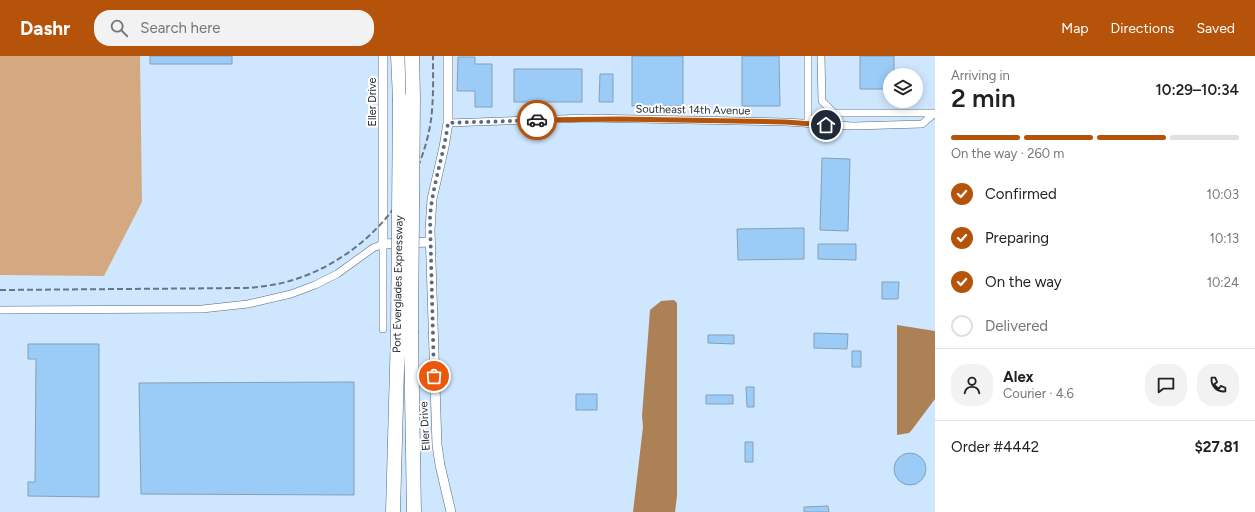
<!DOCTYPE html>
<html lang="en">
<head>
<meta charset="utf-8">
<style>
	body { margin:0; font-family:Figtree,sans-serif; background:#f2f2f2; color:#222; height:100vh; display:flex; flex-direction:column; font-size:15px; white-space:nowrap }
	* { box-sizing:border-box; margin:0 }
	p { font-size:13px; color:#767676 }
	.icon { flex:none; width:22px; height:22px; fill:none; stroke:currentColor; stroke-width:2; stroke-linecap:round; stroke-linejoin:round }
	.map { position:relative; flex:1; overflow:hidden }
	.drawer { display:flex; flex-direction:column; background:#fff; width:320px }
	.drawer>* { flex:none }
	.fabs { position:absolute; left:883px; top:12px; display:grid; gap:8px }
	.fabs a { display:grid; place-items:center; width:40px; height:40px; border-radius:50%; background:#fff; box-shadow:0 2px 10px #0003; font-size:20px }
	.pin { position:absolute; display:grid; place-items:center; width:34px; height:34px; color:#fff; margin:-17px; border:2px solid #fff; border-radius:50%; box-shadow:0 1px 4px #0007 }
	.courier { position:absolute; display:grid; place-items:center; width:40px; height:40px; margin:-20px; border:3px solid #b45309; border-radius:50%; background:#fff; color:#222; box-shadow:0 1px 5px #0007 }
	.overview em { font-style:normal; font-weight:600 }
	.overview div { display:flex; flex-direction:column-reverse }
	.overview { display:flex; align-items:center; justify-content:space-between; height:68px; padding:0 16px }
	h1 { font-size:26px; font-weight:600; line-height:30px }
	.bar { display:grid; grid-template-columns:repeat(4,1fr); gap:6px 4px; align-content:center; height:48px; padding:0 16px }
	.bar i { height:5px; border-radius:3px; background:#e0e0e0 }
	.bar .current { background:#b45309 }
	.bar p { grid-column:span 4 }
	.line { display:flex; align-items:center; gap:10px; padding:0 16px; border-top:1px solid #e0e0e0 }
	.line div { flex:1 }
	.round { display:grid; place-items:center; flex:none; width:42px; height:42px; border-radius:16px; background:#f2f2f2 }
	ol { padding:0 16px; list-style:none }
	li { display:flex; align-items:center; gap:12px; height:44px }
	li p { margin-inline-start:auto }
	li .icon { padding:4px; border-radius:50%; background:#b45309; color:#fff; stroke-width:4 }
	li:last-child { color:#767676 }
	li i { width:22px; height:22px; border:2px solid #e0e0e0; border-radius:50% }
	header { display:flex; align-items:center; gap:24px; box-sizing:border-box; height:56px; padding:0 20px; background:#b45309; color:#fff }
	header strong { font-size:19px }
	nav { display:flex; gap:22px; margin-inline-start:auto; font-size:14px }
	.search { width:280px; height:36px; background:#f2f2f2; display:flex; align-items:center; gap:10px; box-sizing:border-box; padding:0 14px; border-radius:16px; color:#767676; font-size:15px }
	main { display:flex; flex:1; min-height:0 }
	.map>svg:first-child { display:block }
	.green { fill:#d4a981 }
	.water { fill:#ad8156 }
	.building { fill:#9bcbf7; stroke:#879fb5 }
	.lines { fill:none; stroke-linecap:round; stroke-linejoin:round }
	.minor-casing { stroke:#52687d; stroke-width:8 }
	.tertiary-casing { stroke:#52687d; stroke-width:10 }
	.motorway-casing { stroke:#52687d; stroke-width:15 }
	.minor { stroke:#fff; stroke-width:7 }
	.tertiary { stroke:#fff; stroke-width:9 }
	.motorway { stroke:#fff; stroke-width:14 }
	.rail { stroke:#657684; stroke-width:2; stroke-dasharray:6 3; stroke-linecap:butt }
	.motorway-bridge-casing { stroke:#52687d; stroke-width:15; stroke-linecap:butt }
	.motorway-bridge { stroke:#fff; stroke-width:14 }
	.done { stroke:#5b6a78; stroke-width:4; stroke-dasharray:0 7.2 }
	.route { stroke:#b45309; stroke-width:5 }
	.labels { text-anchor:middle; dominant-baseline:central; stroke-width:4; stroke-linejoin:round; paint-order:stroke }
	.street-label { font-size:11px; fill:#1d272f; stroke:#fff }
</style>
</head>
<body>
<header>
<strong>Dashr</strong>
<div class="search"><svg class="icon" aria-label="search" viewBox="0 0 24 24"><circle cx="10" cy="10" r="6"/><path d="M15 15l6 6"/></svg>Search here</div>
<nav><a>Map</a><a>Directions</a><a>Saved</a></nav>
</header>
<main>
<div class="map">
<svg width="935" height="456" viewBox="0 0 935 456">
	<rect width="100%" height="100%" fill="#cee7ff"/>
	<path class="green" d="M 0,0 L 140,0 L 142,146 L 104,220 L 0,219 Z"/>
	<path class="water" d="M 674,244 L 677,247 L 677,440 L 675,456 L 633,456 L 643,371 L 642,360 L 650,254 L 661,245 Z
		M 897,269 L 935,275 L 935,343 L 911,375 L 909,377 L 897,379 Z"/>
	<path class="building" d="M 150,0 L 232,0 L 232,8 L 150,8 Z
		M 632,0 L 683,0 L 683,50 L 632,50 Z
		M 742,0 L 779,0 L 780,50 L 742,50 Z
		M 860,0 L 894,0 L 894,19 L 890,19 L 890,33 L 860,33 Z
		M 458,1 L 475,1 L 475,8 L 492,8 L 492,51 L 475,51 L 475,35 L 457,35 Z
		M 514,13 L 582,13 L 582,46 L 514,46 Z
		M 600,18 L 613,18 L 613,46 L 599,46 Z
		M 822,102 L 850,103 L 848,175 L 820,174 Z
		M 804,172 L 804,203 L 738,204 L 737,173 Z
		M 818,188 L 856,188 L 856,204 L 818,203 Z
		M 882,226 L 899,226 L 898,243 L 882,243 Z
		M 814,277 L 848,278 L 847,293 L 814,292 Z
		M 708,279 L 734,279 L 734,288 L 708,287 Z
		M 28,288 L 99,288 L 99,441 L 28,440 L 28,426 L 35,426 L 36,303 L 28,303 Z
		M 852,295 L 861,295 L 861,311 L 852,311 Z
		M 354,326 L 354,439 L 141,438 L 139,327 Z
		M 746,331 L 754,331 L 754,351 L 747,351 Z
		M 576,338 L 597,338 L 597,354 L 576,354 Z
		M 706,339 L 733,339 L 733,348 L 706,348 Z
		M 745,386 L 753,386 L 753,406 L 745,406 Z
		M894 413a16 16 0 1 1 32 0a16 16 0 1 1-32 0Z
		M 828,450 L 829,456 L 804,456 L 804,451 Z"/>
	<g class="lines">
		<g class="minor-casing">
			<path id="minor" d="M 821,0 L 822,45 L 834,57 L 934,57
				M 448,67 L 588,62 L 785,66 L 853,70 L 922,68 L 935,57
				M 808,68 L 808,0
				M 0,254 L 202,253 L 248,248 L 291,238 L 315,229 L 337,218 L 373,192 L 383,188 L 383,273"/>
		</g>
		<g class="tertiary-casing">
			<path id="tertiary" d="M 383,0 L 383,188 L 430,186
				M 448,0 L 448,67 L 444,91 L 432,143 L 430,174 L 437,389 L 440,409 L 451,456"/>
		</g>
		<g class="motorway-casing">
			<path id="motorway" d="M 398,0 L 400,43
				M 411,277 L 414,456
				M 393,456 L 398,276"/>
		</g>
		<use href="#minor" class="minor"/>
		<use href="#tertiary" class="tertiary"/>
		<use href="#motorway" class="motorway"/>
		<path class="rail" d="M 0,234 L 245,232 C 261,231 277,229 293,224 C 363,202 417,142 430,70 C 434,47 433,23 433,0"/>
		<g class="motorway-bridge-casing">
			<path id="motorway-bridge" d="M 398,276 L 400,43
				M 411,277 L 413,41 L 412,0"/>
		</g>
		<use href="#motorway-bridge" class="motorway-bridge"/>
	</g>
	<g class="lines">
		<path class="done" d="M 434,320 L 430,162 C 432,130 444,99 448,67 L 537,64"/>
		<path class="route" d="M 537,64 L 619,63 L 785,66 L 826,69"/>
	</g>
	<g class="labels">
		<g class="street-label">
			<text transform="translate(372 46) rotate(-90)">Eller Drive</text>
			<text transform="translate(693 54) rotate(1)">Southeast 14th Avenue</text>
			<text transform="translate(398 228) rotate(-89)">Port Everglades Expressway</text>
			<text transform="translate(425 370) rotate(-93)">Eller Drive</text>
		</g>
	</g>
</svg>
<div class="fabs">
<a><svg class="icon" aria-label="layers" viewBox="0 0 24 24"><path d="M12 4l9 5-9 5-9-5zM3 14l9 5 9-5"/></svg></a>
</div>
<div class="pin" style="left:434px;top:320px;background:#ea580c"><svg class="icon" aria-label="bag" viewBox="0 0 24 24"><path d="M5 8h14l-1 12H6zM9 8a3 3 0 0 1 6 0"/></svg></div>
<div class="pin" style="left:826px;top:69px;background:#1f2937"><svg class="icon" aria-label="home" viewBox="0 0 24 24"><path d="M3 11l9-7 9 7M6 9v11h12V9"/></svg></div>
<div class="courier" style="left:537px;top:64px"><svg class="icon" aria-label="car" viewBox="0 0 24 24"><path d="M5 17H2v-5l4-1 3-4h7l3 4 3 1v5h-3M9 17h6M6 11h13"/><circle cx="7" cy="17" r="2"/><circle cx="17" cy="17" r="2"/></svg></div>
</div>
<section class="drawer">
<div class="overview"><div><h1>2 min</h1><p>Arriving in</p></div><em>10:29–10:34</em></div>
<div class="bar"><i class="current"></i><i class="current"></i><i class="current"></i><i></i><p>On the way · 260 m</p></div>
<ol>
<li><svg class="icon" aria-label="check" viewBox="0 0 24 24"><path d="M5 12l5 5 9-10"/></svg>Confirmed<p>10:03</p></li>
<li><svg class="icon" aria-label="check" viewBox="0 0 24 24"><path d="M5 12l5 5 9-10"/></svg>Preparing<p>10:13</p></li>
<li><svg class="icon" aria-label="check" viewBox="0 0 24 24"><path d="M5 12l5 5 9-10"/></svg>On the way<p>10:24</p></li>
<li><i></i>Delivered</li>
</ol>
<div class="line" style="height:72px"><a class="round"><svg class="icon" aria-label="person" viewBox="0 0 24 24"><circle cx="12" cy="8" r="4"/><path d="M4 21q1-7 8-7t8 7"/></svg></a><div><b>Alex</b><p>Courier · 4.6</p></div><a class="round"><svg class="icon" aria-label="chat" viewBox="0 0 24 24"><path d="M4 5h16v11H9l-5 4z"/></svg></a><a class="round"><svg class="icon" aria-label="phone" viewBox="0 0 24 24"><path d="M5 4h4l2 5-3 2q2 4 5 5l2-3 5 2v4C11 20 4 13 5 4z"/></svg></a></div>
<div class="line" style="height:52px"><div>Order #4442</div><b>$27.81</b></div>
</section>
</main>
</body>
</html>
